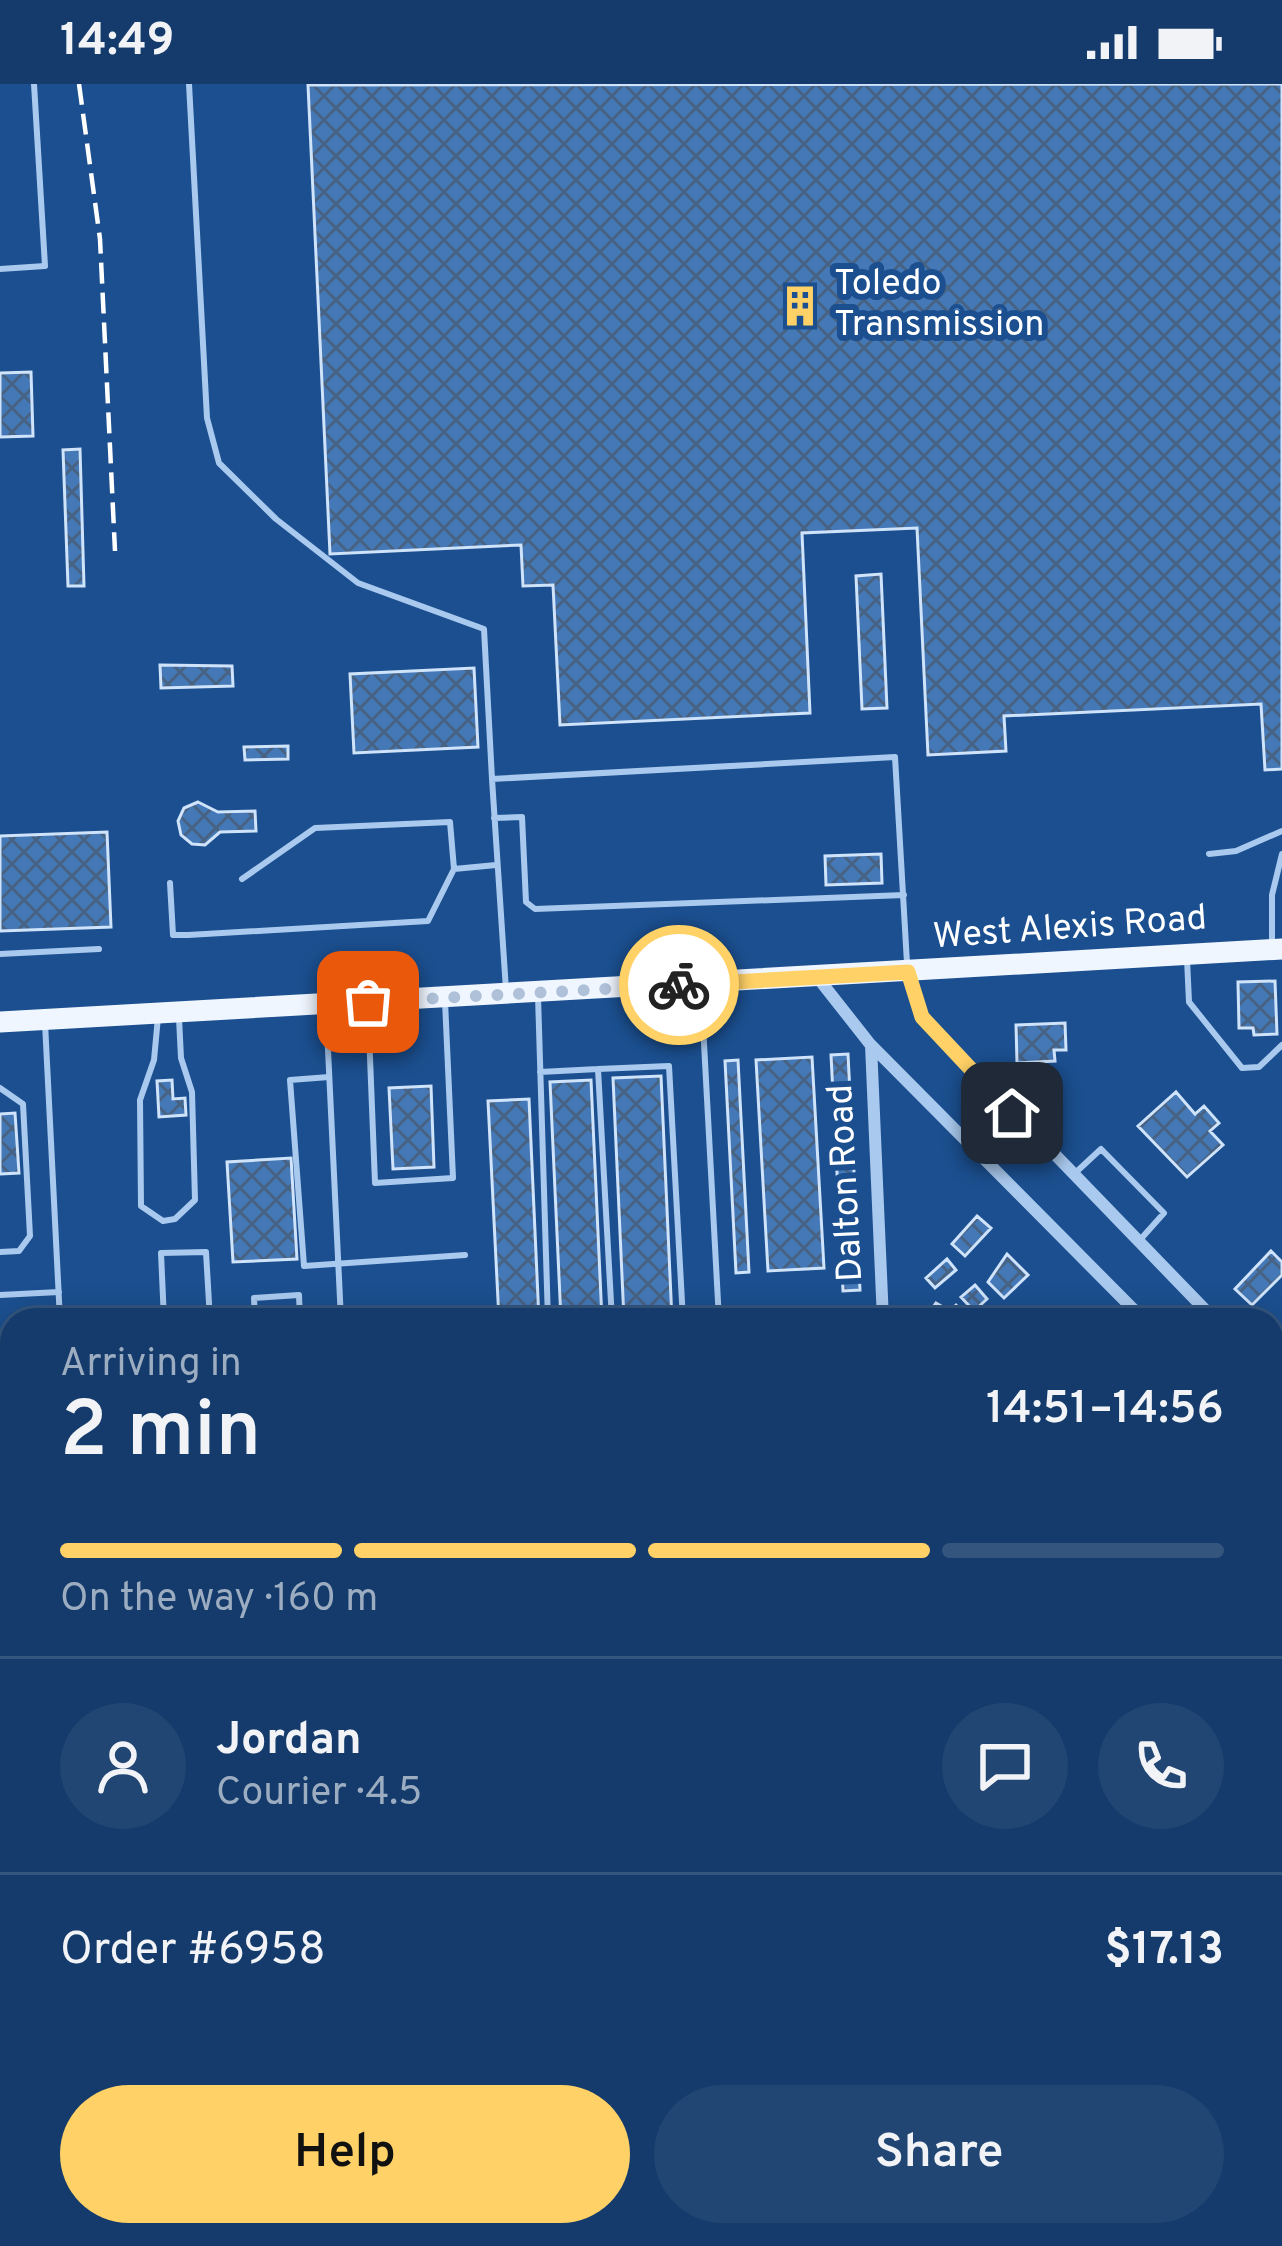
<!DOCTYPE html>
<html lang="en">
<head>
<meta charset="utf-8">
<style>
	body { margin:0; font-family:Overpass,sans-serif; background:#214673; color:#f1f3f6; height:100vh; display:flex; flex-direction:column; font-size:45px; white-space:nowrap }
	* { box-sizing:border-box; margin:0 }
	p { font-size:39px; color:#9dadc1 }
	.icon { flex:none; width:66px; height:66px; fill:none; stroke:currentColor; stroke-width:2; stroke-linecap:round; stroke-linejoin:round }
	.map { position:relative; flex:1; overflow:hidden }
	.side { position:absolute; left:0px; top:1224px; width:1284px; height:939px; display:flex; flex-direction:column; background:#143b6b; border-radius:36px 36px 0 0; box-shadow:0 6px 30px #0003,0 0 0 3px #33557e }
	.side>* { flex:none }
	.pin { position:absolute; display:grid; place-items:center; width:102px; height:102px; color:#fff; margin:-51px; border-radius:24px; box-shadow:0 6px 18px #0006 }
	.courier { position:absolute; display:grid; place-items:center; width:120px; height:120px; margin:-60px; border:9px solid #ffd166; border-radius:50%; background:#fff; color:#222; box-shadow:0 3px 15px #0007 }
	.overview em { font-style:normal; font-weight:600 }
	.overview div { display:flex; flex-direction:column-reverse }
	.overview { display:flex; align-items:center; justify-content:space-between; height:204px; padding:0 60px }
	h1 { font-size:78px; font-weight:600; line-height:90px }
	.bar { display:grid; grid-template-columns:repeat(4,1fr); gap:18px 12px; align-content:center; height:144px; padding:0 60px }
	.bar i { height:15px; border-radius:9px; background:#33557e }
	.bar .selected { background:#ffd166 }
	.bar p { grid-column:span 4 }
	.line { display:flex; align-items:center; gap:30px; padding:0 60px; border-top:3px solid #33557e }
	.line div { flex:1 }
	.round { display:grid; place-items:center; flex:none; width:126px; height:126px; border-radius:63px; background:#214673 }
	.button { display:flex; gap:24px; margin-top:auto; padding:24px 60px }
	.button a { flex:1; height:138px; border-radius:72px; background:#ffd166; color:#111; font-size:48px; font-weight:600; line-height:138px; text-align:center }
	.button a+a { background:#214673; color:#f1f3f6 }
	.status { display:flex; justify-content:space-between; align-items:center; height:84px; padding:0 60px; background:#143b6b; direction:ltr }
	.status svg { height:33px; fill:currentColor }
	.map>svg:first-child { display:block }
	.forest { fill:url(#forest-firs) }
	.park { fill:url(#park-dots) }
	.building { fill:url(#building-cross-hatch); stroke:#cfe3fa; stroke-width:3 }
	.lines { fill:none; stroke-linecap:round; stroke-linejoin:round }
	.path { stroke:#a9c9ee; stroke-width:3; stroke-dasharray:6 9; stroke-linecap:butt }
	.service { stroke:#a9c9ee; stroke-width:6 }
	.minor { stroke:#a9c9ee; stroke-width:12 }
	.primary { stroke:#f0f6ff; stroke-width:21 }
	.rail { stroke:#fff; stroke-width:4.5; stroke-dasharray:21 9; stroke-linecap:butt }
	.done { stroke:#afc1d8; stroke-width:12; stroke-dasharray:0 21.6 }
	.route { stroke:#ffd166; stroke-width:15 }
	.labels { text-anchor:middle; dominant-baseline:central; stroke-width:12; stroke-linejoin:round; paint-order:stroke }
	.poi-label { font-size:36px; fill:#fff; stroke:#1b4f8f; text-anchor:start }
	.street-label { font-size:36px; fill:#fff; stroke:#1b4f8f }
</style>
</head>
<body>
<div class="status"><b>14:49</b><svg viewBox="0 0 49 12"><path d="M0 12V9h3v3zM5 12V6h3v6zM10 12V3h3v9zM15 12V0h3v12zM26 1h20v11H26zM47 4h2v5h-2z"/></svg></div>
<div class="map">
<svg width="1282" height="2162" viewBox="0 0 1282 2162">
	<defs>
		<pattern id="forest-firs" width="22" height="20" patternUnits="userSpaceOnUse" patternTransform="scale(3)"><rect width="22" height="20" fill="#2e69ad"/><path d="M5 1l3.5 6h-7zM16 11l3.5 6h-7z" fill="#4d80b9"/></pattern>
		<pattern id="park-dots" width="8" height="8" patternUnits="userSpaceOnUse" patternTransform="scale(3)"><rect width="8" height="8" fill="#2e69ad"/><path d="M2 2h.1M6 6h.1" fill="none" stroke="#4d80b9" stroke-width="1.8" stroke-linecap="round"/></pattern>
		<pattern id="building-cross-hatch" width="8" height="8" patternUnits="userSpaceOnUse" patternTransform="scale(3)"><rect width="8" height="8" fill="#4478b7"/><path d="M0 0l8 8M0 8l8-8" fill="none" stroke="#486282"/></pattern>
	</defs>
	<rect width="100%" height="100%" fill="#1b4f8f"/>
	<path class="forest" d="M 5,1747 L 12,1766 L 12,2151 L 1272,2151 L 1282,2162 L 8,2162 L 0,2114 L 0,1749 Z"/>
	<path class="park" d="M 1282,1935 L 1282,2162 L 0,2162 L 0,2025 L 12,2024 L 12,2151 L 1272,2151 L 1272,1936 Z"/>
	<path class="building" d="M 1282,0 L 1282,685 L 1265,686 L 1261,620 L 1004,632 L 1006,667 L 928,671 L 917,444 L 802,449 L 810,629 L 560,641 L 553,501 L 523,502 L 521,461 L 330,470 L 308,1 Z
		M 31,288 L 33,352 L 0,353 L 0,289 Z
		M 80,365 L 84,502 L 68,502 L 63,366 Z
		M 881,490 L 887,624 L 862,625 L 856,492 Z
		M 160,581 L 232,582 L 233,602 L 161,604 Z
		M 474,584 L 478,663 L 354,669 L 350,590 Z
		M 288,662 L 288,675 L 245,676 L 244,663 Z
		M 198,718 L 218,728 L 255,727 L 256,747 L 220,748 L 205,761 L 192,760 L 181,751 L 178,737 L 184,724 Z
		M 107,748 L 111,843 L 0,847 L 0,752 Z
		M 881,770 L 882,799 L 826,801 L 825,772 Z
		M 1275,897 L 1277,950 L 1254,951 L 1253,944 L 1239,944 L 1238,898 Z
		M 1065,939 L 1066,966 L 1054,966 L 1055,977 L 1017,979 L 1016,941 Z
		M 848,970 L 860,1206 L 843,1207 L 831,971 Z
		M 812,973 L 824,1184 L 768,1187 L 756,976 Z
		M 738,976 L 749,1188 L 736,1189 L 725,977 Z
		M 661,992 L 672,1236 L 624,1236 L 613,994 Z
		M 172,996 L 173,1015 L 185,1014 L 186,1031 L 159,1033 L 157,997 Z
		M 591,996 L 602,1236 L 561,1236 L 550,998 Z
		M 431,1002 L 434,1083 L 393,1085 L 389,1004 Z
		M 1176,1008 L 1195,1030 L 1204,1022 L 1219,1039 L 1210,1047 L 1223,1061 L 1187,1093 L 1138,1042 Z
		M 529,1015 L 539,1236 L 499,1236 L 488,1017 Z
		M 15,1029 L 19,1089 L 0,1090 L 0,1030 Z
		M 291,1074 L 297,1175 L 233,1178 L 227,1078 Z
		M 977,1132 L 991,1144 L 965,1172 L 952,1160 Z
		M 1271,1167 L 1282,1178 L 1282,1191 L 1252,1221 L 1235,1205 Z
		M 1007,1170 L 1028,1191 L 1004,1214 L 988,1198 Z
		M 947,1175 L 956,1186 L 935,1204 L 926,1194 Z
		M 975,1201 L 987,1215 L 974,1227 L 961,1213 Z
		M 936,1219 L 950,1227 L 956,1221 L 967,1232 L 924,1236 Z
		M 785,1223 L 786,1236 L 767,1236 L 765,1225 Z
		M 847,1230 L 847,1236 L 818,1236 L 818,1231 Z
		M 1282,1506 L 1282,1538 L 1272,1526 L 1272,1514 Z"/>
	<g class="lines">
		<path class="path" d="M 1272,1975 L 1282,1972
			M 1272,1984 L 1282,2012
			M 1272,2076 L 1282,2063
			M 751,2162 L 770,2151
			M 1220,2162 L 1224,2151"/>
		<path class="service" d="M 189,0 L 207,334 L 219,379 L 276,435 L 358,499 L 484,545 L 492,695
			M 0,185 L 45,182 L 34,0
			M 494,734 L 522,733 L 526,818 L 535,825 L 904,811
			M 1209,770 L 1236,767 L 1282,747
			M 242,795 L 315,744 L 450,738 L 454,785
			M 170,799 L 173,851 L 188,851 L 428,837 L 454,785 L 496,781
			M 1272,860 L 1272,811 L 1282,770
			M 0,870 L 99,865
			M 1187,875 L 1189,918 L 1242,984 L 1259,983 L 1282,961
			M 701,904 L 719,1236
			M 506,906 L 492,695 L 895,673 L 907,879
			M 538,912 L 548,1236
			M 368,923 L 375,1099 L 453,1094 L 445,917
			M 326,924 L 341,1236
			M 158,933 L 154,976 L 140,1016 L 141,1122 L 163,1137 L 175,1135 L 195,1116 L 192,1008 L 181,974 L 179,934
			M 45,939 L 60,1236
			M 540,988 L 598,985
			M 329,993 L 290,996 L 304,1182 L 465,1171
			M 0,1004 L 23,1020 L 30,1152 L 19,1167 L 0,1168
			M 1074,1090 L 1101,1065 L 1164,1129 L 1139,1157
			M 0,1211 L 59,1208
			M 164,1236 L 161,1169 L 206,1168 L 210,1236
			M 255,1236 L 254,1214 L 299,1211 L 300,1236
			M 612,1236 L 598,985 L 669,982 L 683,1236
			M 0,1466 L 12,1466"/>
		<path class="minor" d="M 908,888 L 922,933 L 1215,1236
			M 818,894 L 870,960 L 1144,1236
			M 871,961 L 883,1236
			M 1272,1296 L 1282,1306
			M 1272,1365 L 1282,1375
			M 1272,1456 L 1282,1446
			M 1272,1862 L 1282,1873"/>
		<path class="primary" d="M 0,938 L 1282,865"/>
		<path class="rail" d="M 79,0 L 100,155 L 115,467"/>
	</g>
	<g class="lines">
		<path class="done" d="M 368,918 L 679,901"/>
		<path class="route" d="M 679,901 L 908,888 L 922,933 L 1012,1029"/>
	</g>
	<defs>
		<g id="building-bare" transform="scale(3.24)"><path d="M-4-6H4V6H1V3H-1V6H-4ZM-2.5-4.3h1.7v1.8h-1.7ZM.8-4.3h1.7v1.8H.8ZM-2.5-1h1.7V.8h-1.7ZM.8-1h1.7V.8H.8Z" fill="#ffd166" stroke="#1b4f8f" stroke-width="2.5" paint-order="stroke"/></g>
	</defs>
	<g fill-rule="evenodd">
		<use href="#building-bare" x="800" y="222"/>
	</g>
	<g class="labels">
		<g class="poi-label">
			<text x="834" y="201">Toledo<tspan x="834" dy="41">Transmission</tspan></text>
		</g>
		<g class="street-label">
			<text transform="translate(1070 845) rotate(-4)">West Alexis Road</text>
			<text transform="translate(847 1099) rotate(-93)">Dalton Road</text>
		</g>
	</g>
</svg>
<div class="pin" style="left:368px;top:918px;background:#ea580c"><svg class="icon" aria-label="bag" viewBox="0 0 24 24"><path d="M5 8h14l-1 12H6zM9 8a3 3 0 0 1 6 0"/></svg></div>
<div class="pin" style="left:1012px;top:1029px;background:#1f2937"><svg class="icon" aria-label="home" viewBox="0 0 24 24"><path d="M3 11l9-7 9 7M6 9v11h12V9"/></svg></div>
<div class="courier" style="left:679px;top:901px"><svg class="icon" aria-label="bike" viewBox="0 0 24 24"><circle cx="6" cy="16" r="4"/><circle cx="18" cy="16" r="4"/><path d="M6 16l4-8h5l3 8M10 8l3 8H6M13 5h3"/></svg></div>
<section class="side">
<div class="overview"><div><h1>2 min</h1><p>Arriving in</p></div><em>14:51–14:56</em></div>
<div class="bar"><i class="selected"></i><i class="selected"></i><i class="selected"></i><i></i><p>On the way · 160 m</p></div>
<div class="line" style="height:216px"><a class="round"><svg class="icon" aria-label="person" viewBox="0 0 24 24"><circle cx="12" cy="8" r="4"/><path d="M4 21q1-7 8-7t8 7"/></svg></a><div><b>Jordan</b><p>Courier · 4.5</p></div><a class="round"><svg class="icon" aria-label="chat" viewBox="0 0 24 24"><path d="M4 5h16v11H9l-5 4z"/></svg></a><a class="round"><svg class="icon" aria-label="phone" viewBox="0 0 24 24"><path d="M5 4h4l2 5-3 2q2 4 5 5l2-3 5 2v4C11 20 4 13 5 4z"/></svg></a></div>
<div class="line" style="height:156px"><div>Order #6958</div><b>$17.13</b></div>
<div class="button"><a>Help</a><a>Share</a></div>
</section>
</div>
</body>
</html>
